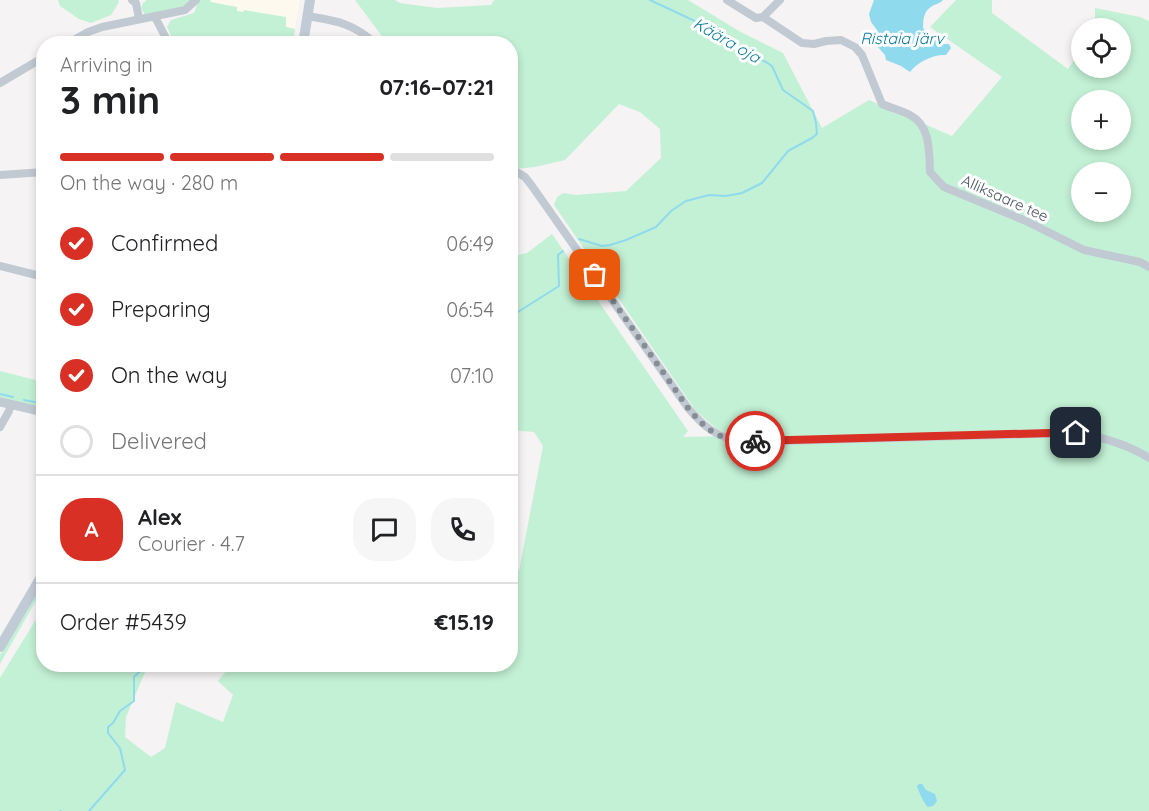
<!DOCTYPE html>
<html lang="en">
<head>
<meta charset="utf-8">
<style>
	body { margin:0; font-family:Quicksand,sans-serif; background:#f6f6f6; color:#202124; height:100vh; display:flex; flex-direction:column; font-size:22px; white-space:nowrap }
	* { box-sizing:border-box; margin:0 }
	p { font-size:20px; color:#757577 }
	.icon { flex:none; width:33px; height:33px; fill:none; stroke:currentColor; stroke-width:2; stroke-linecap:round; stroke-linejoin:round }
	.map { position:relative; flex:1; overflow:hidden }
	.drawer { position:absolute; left:36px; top:36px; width:482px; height:636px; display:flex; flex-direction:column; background:#fff; border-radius:24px; box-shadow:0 3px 9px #0003 }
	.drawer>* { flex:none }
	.controls { position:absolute; left:1071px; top:18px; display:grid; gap:12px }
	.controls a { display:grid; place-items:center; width:60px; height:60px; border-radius:50%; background:#fff; box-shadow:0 3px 9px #0003; font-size:30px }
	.pin { position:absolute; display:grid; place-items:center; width:51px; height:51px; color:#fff; margin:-26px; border-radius:12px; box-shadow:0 3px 9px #0006 }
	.courier { position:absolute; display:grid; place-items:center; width:60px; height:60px; margin:-30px; border:4px solid #d93025; border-radius:50%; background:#fff; color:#222; box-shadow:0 2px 8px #0007 }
	.overview em { font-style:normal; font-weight:700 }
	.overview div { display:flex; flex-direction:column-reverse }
	.overview { display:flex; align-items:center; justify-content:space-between; height:102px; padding:0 24px }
	h1 { font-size:39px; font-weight:700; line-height:45px }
	.bar { display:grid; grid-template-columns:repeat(4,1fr); gap:9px 6px; align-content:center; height:72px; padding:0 24px }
	.bar i { height:8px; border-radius:4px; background:#e0e0e0 }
	.bar .current { background:#d93025 }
	.bar p { grid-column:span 4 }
	.line { display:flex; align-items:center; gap:15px; padding:0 24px; border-top:2px solid #e0e0e0 }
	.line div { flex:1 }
	.round { display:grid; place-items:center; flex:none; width:63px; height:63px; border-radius:24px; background:#f6f6f6 }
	ol { padding:0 24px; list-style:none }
	li { display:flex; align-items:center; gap:18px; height:66px }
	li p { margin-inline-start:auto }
	li .icon { padding:6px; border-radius:50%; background:#d93025; color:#fff; stroke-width:4 }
	li:last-child { color:#757577 }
	li i { width:33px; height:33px; border:3px solid #e0e0e0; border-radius:50% }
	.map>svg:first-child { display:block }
	.commercial { fill:#fdf9ef }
	.green { fill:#c3f1d5; fill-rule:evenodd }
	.water { fill:#90daee }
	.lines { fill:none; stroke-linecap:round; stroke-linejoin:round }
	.stream { stroke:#90daee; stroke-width:2 }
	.minor { stroke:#c1cad2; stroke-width:8 }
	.tertiary { stroke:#c1cad2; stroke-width:9 }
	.secondary { stroke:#c1cbd6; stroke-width:10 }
	.done { stroke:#868d94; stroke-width:6; stroke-dasharray:0 10.8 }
	.route { stroke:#d93025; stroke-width:8 }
	.labels { text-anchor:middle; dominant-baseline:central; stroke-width:6; stroke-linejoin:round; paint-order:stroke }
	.street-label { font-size:15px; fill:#4a5661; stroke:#fff }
	.water-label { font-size:16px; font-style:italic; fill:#0c7c9b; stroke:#fff }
</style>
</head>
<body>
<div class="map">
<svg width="1149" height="811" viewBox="0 0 1149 811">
	<rect width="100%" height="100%" fill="#f5f3f3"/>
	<path class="commercial" d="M 203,0 L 300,0 L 295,29 L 209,13 Z"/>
	<path class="green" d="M 58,0 L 118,0 L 119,2 L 111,15 L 91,23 L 79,19 L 60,6 Z
		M 147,0 L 193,0 L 189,5 L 145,15 L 141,8 L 143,3 Z
		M 199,0 L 210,0 L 211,2 L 237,7 L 237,11 L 243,12 L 244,10 L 286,17 L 286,27 L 295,29 L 293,42 L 260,36 L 258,43 L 175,44 L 167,27 L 171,20 L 194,13 Z
		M 355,0 L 395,0 L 400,3 L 437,8 L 491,5 L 494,0 L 688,0 L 739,31 L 783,53 L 822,128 L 869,100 L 952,136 L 1002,77 L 930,27 L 956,0 L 992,0 L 992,13 L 1068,69 L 1081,49 L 1082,68 L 1120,68 L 1120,28 L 1095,28 L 1095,8 L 1140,17 L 1149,21 L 1149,811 L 0,811 L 0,678 L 43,608 L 44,664 L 148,665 L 126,717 L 125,737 L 151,757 L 165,748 L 176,702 L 223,722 L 233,695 L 218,681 L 231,665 L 510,664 L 510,569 L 519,571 L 543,446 L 534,432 L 510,430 L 510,257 L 527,253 L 552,234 L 688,431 L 683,437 L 732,436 L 717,429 L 696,411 L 554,205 L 557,197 L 563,193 L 576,195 L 626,191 L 661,158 L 660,129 L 640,112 L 619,104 L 565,160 L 535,167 L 515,169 L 510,167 L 510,44 L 387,43 ZM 1082,100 L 1120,100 L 1120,140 L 1082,140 ZM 1082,172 L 1120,172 L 1120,212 L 1082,212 Z
		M 0,371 L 43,382 L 43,408 L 0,398 Z
		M 43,580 L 43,588 L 0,664 L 0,655 Z"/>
	<path class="water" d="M 874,0 L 943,0 C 940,3 937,4 934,5 C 924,10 923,18 923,28 C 929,35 937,38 943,44 L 949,44 L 951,48 L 946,55 C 934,54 917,62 910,72 L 901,66 L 886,60 L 885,55 L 877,46 L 877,30 L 871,22 L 869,14 Z
		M 919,784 L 922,784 L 926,790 L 935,794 L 937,801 L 933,806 L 928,807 C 924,804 918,790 917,786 Z"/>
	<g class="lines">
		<path class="stream" d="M 579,239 L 602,246 L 610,245 L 626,240 L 656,227 L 671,211 L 686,201 L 709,195 L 726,196 L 742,193 L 762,183 L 788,151 L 812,138 L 817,134 L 816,123 L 813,111 L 783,90 L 772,66 L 766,62 L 750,55 L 729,37 L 650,0
			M 510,317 L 559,286 L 558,255 L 563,251
			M 0,394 L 13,397
			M 24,400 L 44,404
			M 60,811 L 61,811
			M 89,811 L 125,770 L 120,748 L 108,733 L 108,727 L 113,723 L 120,711 L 134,701 L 134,677 L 147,664"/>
		<path class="minor" d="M 132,0 L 136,3 L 139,19
			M 727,0 L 756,18 L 763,17 L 780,0
			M 307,16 C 337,21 353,23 376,44
			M 155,17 L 169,44
			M 763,17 L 802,43 L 814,44 L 826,41 L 841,40 L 855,47 L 862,55 L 882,104 C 891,108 901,110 910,115 C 931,126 929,152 930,172 L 944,187 L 1026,221 L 1084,250 L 1140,262 L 1149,267
			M 67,44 L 88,32 L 102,27 L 185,10 L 196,0
			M 0,83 L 44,57
			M 510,168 L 525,177 L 532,186 L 688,408 C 704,427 716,437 742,442 L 1076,433 C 1102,437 1127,444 1149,458
			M 0,175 L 44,172
			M 0,266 L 44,277
			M 0,427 L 9,411 L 11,404"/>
		<path class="tertiary" d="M 0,402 L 44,412"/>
		<path class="secondary" d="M 303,44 L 310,0
			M 0,647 L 44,572"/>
	</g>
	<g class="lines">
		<path class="done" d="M 595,275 L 688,408 C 709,433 722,442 755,441"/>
		<path class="route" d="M 755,441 L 1050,433 L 1076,433"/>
	</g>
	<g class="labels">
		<g class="street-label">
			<text transform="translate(1005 198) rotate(24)">Alliksaare tee</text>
		</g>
		<g class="water-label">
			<text x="902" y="38">Ristaia järv</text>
			<text transform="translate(727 40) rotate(30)">Käära oja</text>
		</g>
	</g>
</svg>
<div class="controls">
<a><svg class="icon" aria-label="locate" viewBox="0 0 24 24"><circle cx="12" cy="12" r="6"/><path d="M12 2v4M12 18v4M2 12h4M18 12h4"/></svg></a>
<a>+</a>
<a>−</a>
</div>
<div class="pin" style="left:595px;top:275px;background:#ea580c"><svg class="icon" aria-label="bag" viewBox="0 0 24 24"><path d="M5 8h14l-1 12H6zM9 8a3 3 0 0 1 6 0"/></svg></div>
<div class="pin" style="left:1076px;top:433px;background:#1f2937"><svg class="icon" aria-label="home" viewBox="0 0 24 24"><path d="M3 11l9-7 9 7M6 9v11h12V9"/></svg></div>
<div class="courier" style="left:755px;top:441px"><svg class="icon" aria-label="bike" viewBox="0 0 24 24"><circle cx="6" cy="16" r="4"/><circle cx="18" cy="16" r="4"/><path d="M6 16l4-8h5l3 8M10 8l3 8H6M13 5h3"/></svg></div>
<section class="drawer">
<div class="overview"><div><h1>3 min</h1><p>Arriving in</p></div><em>07:16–07:21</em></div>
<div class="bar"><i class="current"></i><i class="current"></i><i class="current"></i><i></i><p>On the way · 280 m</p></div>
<ol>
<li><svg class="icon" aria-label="check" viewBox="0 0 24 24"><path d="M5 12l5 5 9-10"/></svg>Confirmed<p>06:49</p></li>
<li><svg class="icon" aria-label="check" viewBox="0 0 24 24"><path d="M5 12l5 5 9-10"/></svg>Preparing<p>06:54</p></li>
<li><svg class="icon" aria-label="check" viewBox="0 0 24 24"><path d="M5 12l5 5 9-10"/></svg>On the way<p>07:10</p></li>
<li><i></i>Delivered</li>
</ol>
<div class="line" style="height:108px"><b class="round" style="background:#d93025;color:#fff">A</b><div><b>Alex</b><p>Courier · 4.7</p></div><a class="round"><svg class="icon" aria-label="chat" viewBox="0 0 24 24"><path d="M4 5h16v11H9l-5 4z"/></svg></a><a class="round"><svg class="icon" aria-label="phone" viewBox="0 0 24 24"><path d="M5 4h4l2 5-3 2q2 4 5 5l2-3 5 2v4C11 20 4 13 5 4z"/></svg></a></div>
<div class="line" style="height:78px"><div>Order #5439</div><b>€15.19</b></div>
</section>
</div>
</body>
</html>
